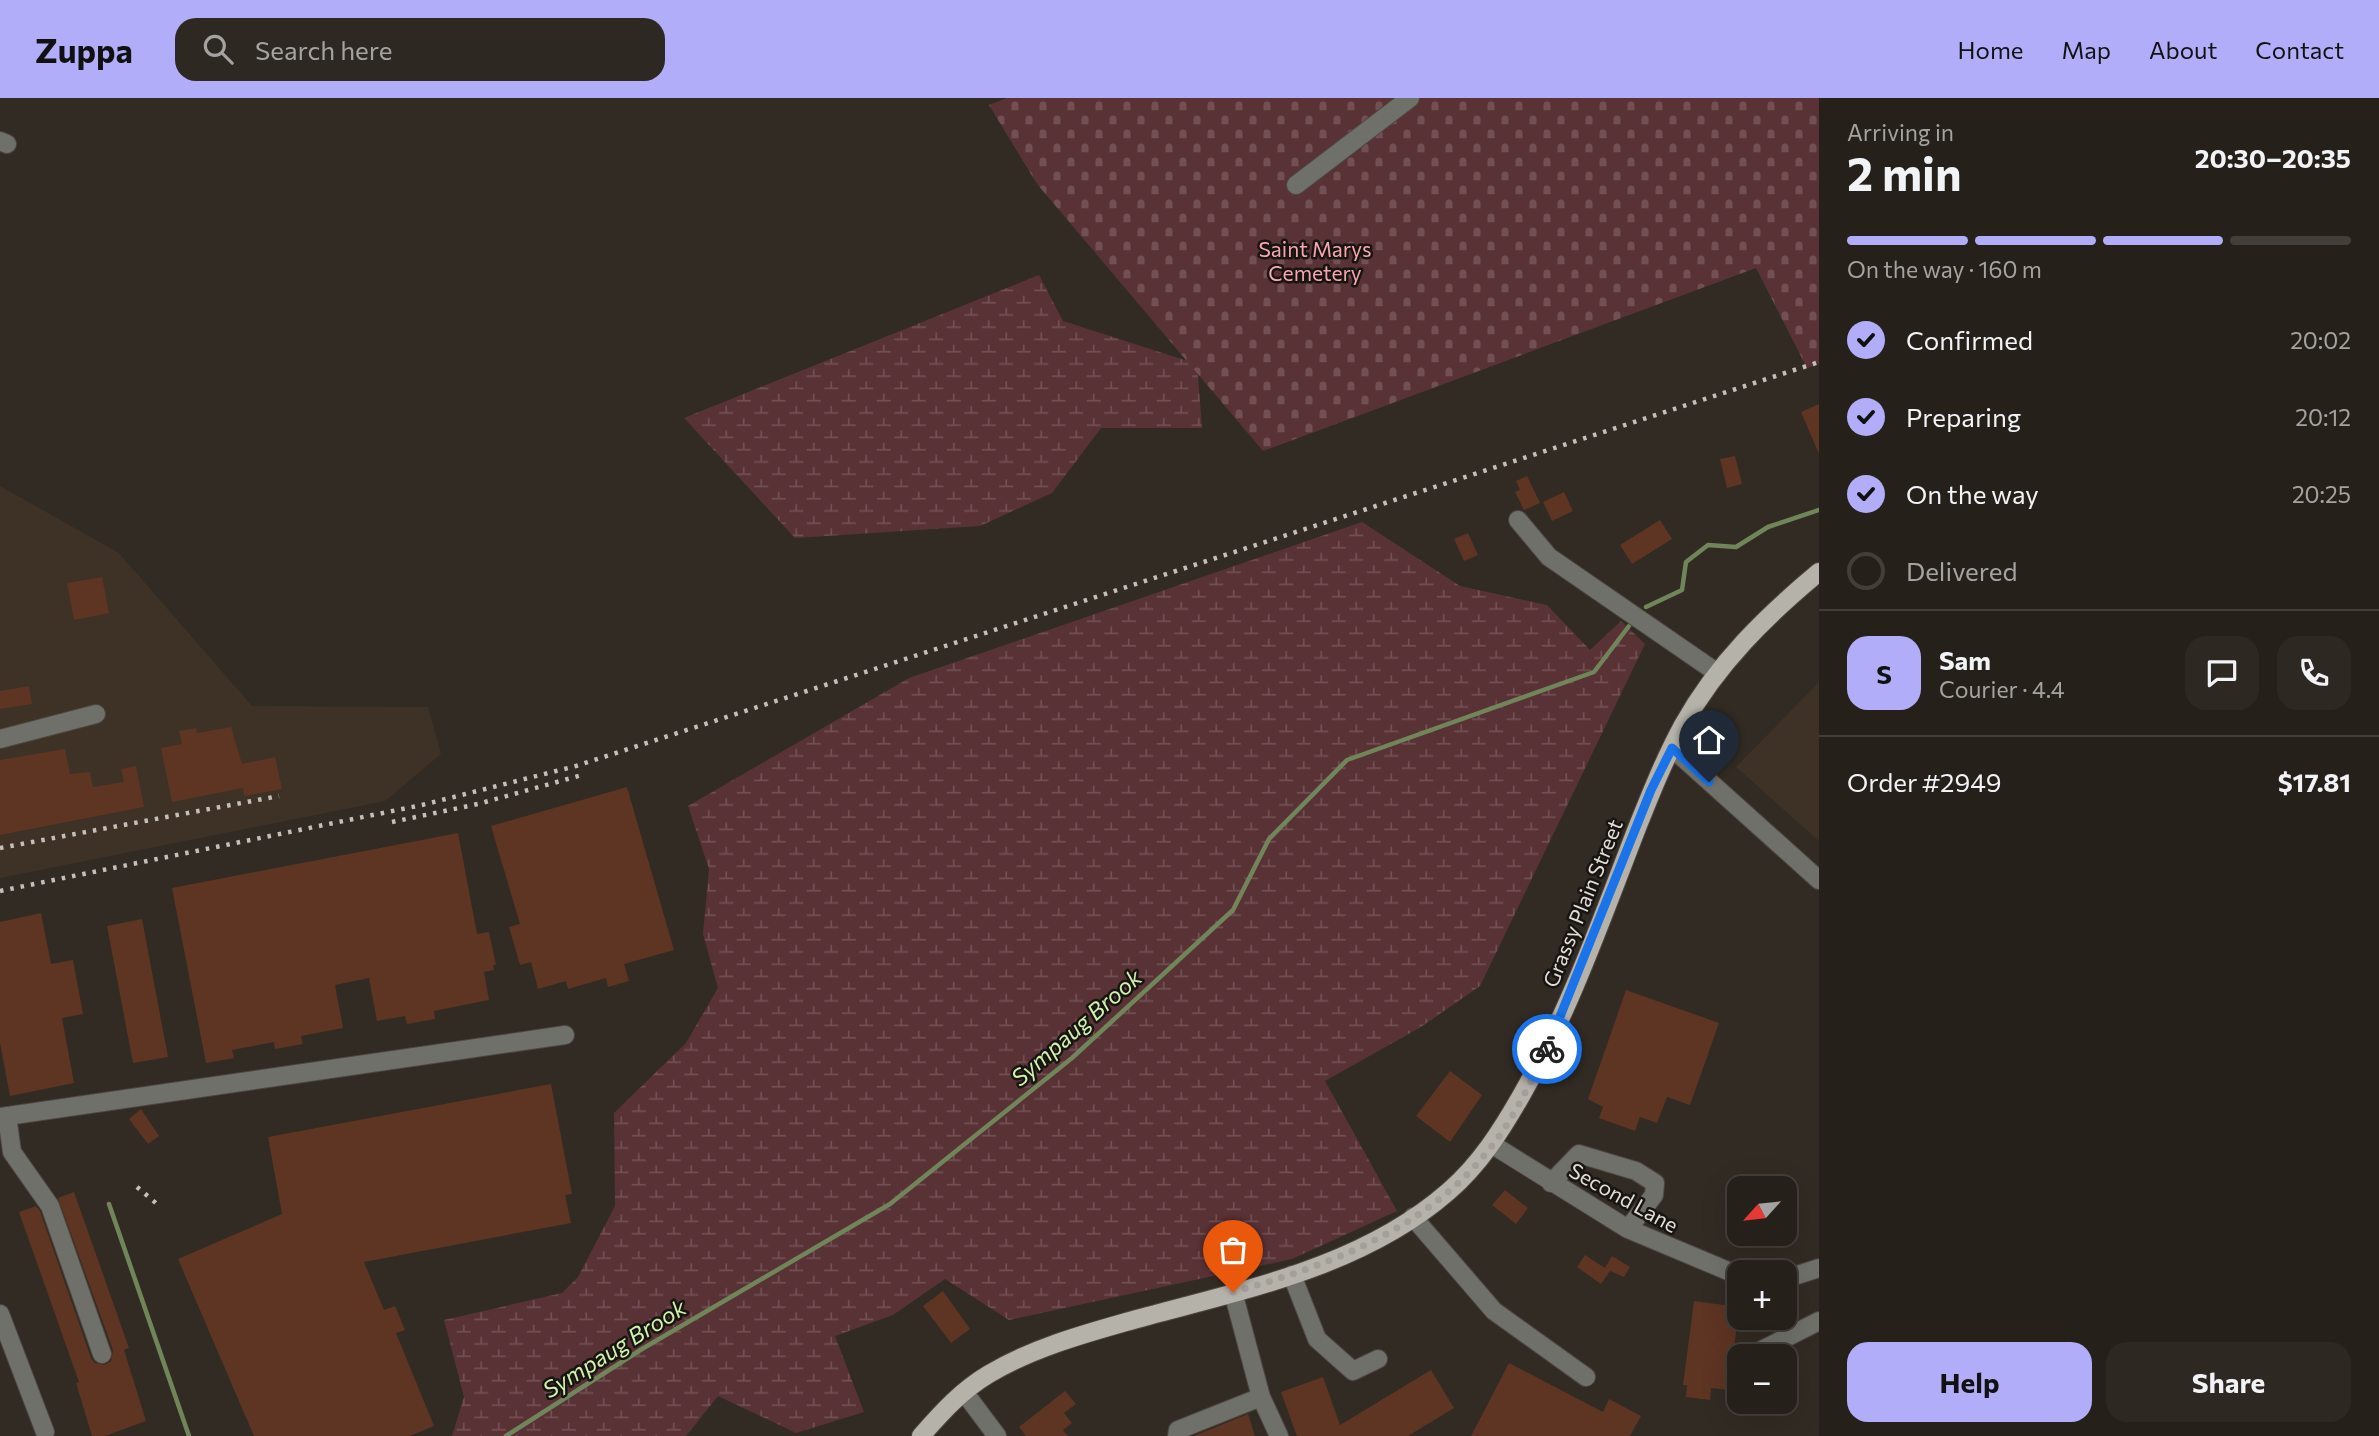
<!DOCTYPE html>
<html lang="en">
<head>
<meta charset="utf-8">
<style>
	body { margin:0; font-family:Commissioner,sans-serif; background:#2e2823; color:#f1f3f6; height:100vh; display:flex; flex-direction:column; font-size:26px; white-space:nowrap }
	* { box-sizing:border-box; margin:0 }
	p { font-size:23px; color:#a4a3a2 }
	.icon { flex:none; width:38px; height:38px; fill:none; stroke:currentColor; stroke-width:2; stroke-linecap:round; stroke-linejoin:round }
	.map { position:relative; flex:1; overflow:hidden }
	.drawer { display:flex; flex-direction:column; background:#26201a; width:560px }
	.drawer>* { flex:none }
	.needle { width:46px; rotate:243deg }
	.controls { position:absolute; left:1727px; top:1078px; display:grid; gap:14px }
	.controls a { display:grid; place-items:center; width:70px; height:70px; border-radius:14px; background:#26201a; box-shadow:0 7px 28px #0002,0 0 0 2px #423e39; font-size:35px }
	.pin { position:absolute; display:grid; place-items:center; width:60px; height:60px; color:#fff; margin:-72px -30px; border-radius:50% 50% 50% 0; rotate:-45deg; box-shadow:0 0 7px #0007 }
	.pin .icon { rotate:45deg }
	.courier { position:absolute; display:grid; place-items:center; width:70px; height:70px; margin:-35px; border:5px solid #1a73e8; border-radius:50%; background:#fff; color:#222; box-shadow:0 2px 9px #0007 }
	.summary em { font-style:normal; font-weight:700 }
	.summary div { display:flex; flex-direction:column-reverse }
	.summary { display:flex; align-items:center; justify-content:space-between; height:119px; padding:0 28px }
	h1 { font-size:46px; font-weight:700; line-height:52px }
	.bar { display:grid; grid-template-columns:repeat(4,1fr); gap:10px 7px; align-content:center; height:84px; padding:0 28px }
	.bar i { height:9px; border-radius:5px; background:#423e39 }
	.bar .current { background:#b2adf9 }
	.bar p { grid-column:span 4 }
	.line { display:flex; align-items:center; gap:18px; padding:0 28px; border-top:2px solid #423e39 }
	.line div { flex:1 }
	.round { display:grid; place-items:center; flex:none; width:74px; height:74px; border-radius:21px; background:#2e2823 }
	ol { padding:0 28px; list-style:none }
	li { display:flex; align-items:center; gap:21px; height:77px }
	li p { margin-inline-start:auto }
	li .icon { padding:7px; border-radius:50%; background:#b2adf9; color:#111; stroke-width:4 }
	li:last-child { color:#a4a3a2 }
	li i { width:38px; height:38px; border:4px solid #423e39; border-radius:50% }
	.primary-button { display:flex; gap:14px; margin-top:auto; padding:14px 28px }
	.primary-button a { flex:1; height:80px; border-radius:21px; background:#b2adf9; color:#111; font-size:28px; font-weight:700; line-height:80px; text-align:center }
	.primary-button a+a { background:#2e2823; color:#f1f3f6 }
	header { display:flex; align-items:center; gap:42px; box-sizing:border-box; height:98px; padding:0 35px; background:#b2adf9; color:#111 }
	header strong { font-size:33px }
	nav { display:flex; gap:38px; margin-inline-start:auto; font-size:24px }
	.search { width:490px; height:63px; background:#2e2823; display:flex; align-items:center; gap:18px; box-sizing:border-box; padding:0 24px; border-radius:21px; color:#a4a3a2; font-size:26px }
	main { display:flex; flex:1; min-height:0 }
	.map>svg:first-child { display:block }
	.built { fill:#3d3225 }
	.wetland { fill:url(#wetland-marsh) }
	.cemetery { fill:url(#cemetery-stones) }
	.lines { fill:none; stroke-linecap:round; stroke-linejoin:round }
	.stream { stroke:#71855b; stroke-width:4.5 }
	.building { fill:#5e3423 }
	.minor-casing { stroke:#4e4740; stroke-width:20 }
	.major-casing { stroke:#4e4740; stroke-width:20 }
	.minor { stroke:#70706b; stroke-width:18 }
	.major { stroke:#b5b3a9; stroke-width:18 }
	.rail { stroke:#c4bfba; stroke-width:4.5; stroke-dasharray:3.5 7; stroke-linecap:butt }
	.done { stroke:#a49f99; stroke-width:7; stroke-dasharray:0 12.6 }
	.route { stroke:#1a73e8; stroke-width:9 }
	.labels { text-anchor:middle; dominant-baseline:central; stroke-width:5; stroke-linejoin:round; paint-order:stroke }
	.park-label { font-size:21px; fill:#f7a6ad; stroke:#171411 }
	.street-label { font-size:21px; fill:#e1ddd8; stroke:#171411 }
	.water-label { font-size:23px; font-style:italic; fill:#d0f2ad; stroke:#171411 }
</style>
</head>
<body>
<header>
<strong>Zuppa</strong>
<div class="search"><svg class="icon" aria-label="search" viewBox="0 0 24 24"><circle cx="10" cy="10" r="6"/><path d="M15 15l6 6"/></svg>Search here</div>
<nav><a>Home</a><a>Map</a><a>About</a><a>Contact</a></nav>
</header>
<main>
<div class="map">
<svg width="1819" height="1338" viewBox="0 0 1819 1338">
	<defs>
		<pattern id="wetland-marsh" width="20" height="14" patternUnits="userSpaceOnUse" patternTransform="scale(1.75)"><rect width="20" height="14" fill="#593236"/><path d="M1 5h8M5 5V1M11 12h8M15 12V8" fill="none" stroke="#714f52"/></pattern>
		<pattern id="cemetery-stones" width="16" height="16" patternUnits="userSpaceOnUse" patternTransform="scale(1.75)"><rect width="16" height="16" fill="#593236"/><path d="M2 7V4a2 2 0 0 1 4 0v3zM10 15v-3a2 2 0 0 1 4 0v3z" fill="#714f52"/></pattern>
	</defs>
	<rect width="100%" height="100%" fill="#322b23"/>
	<path class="built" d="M 0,388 L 119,455 L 252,608 L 428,609 L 441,656 L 385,703 L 0,780 Z
		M 1819,584 L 1819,743 L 1736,669 Z"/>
	<path class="wetland" d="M 1039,177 L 1063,223 L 1197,266 L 1202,330 L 1101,330 L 1052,395 L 980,428 L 795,440 L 684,320 Z
		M 1362,424 L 1460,488 L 1547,507 L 1590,552 L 1621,523 L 1645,546 L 1480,888 L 1421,929 L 1325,983 L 1397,1113 L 1292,1161 L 1009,1222 L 945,1181 L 893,1217 L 835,1238 L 864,1314 L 796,1335 L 718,1298 L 686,1338 L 452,1338 L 464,1299 L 444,1222 L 562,1195 L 578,1179 L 615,1108 L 614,1015 L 686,945 L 718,890 L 703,836 L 709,771 L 688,708 L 909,580 Z"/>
	<path class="cemetery" d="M 1007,0 L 1819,0 L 1819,266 L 1807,270 L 1756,170 L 1263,353 L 1037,86 L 989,7 Z"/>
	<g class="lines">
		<path class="stream" d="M 1646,509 L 1682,492 L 1686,464 L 1708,447 L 1736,449 L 1768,429 L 1819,412
			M 109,1106 L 189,1338
			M 506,1338 L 642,1251 L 890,1106 L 1072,960 L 1233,812 L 1269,741 L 1347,662 L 1594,574 L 1629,528"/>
	</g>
	<path class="building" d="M 1819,306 L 1819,356 L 1801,314 Z
		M 1735,358 L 1742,386 L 1727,390 L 1720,361 Z
		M 1527,378 L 1540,405 L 1524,412 L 1515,394 L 1520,392 L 1516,383 Z
		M 1564,394 L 1573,413 L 1552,423 L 1543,404 Z
		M 1660,422 L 1672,441 L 1632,466 L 1620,447 Z
		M 1468,435 L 1478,457 L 1464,463 L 1454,441 Z
		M 102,479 L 109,515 L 74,522 L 67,485 Z
		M 29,588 L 32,606 L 0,611 L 0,593 Z
		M 231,629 L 242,666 L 275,659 L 282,691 L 244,698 L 243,690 L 172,704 L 161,650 L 182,646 L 179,633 L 196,630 L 197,635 Z
		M 65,651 L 70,676 L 90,674 L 93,689 L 124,684 L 121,671 L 136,668 L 144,709 L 0,737 L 0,662 Z
		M 627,689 L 674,852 L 624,866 L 629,883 L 608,889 L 606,880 L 568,891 L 566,883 L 538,891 L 531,864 L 520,867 L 509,829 L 520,826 L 491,728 Z
		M 458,735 L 477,836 L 489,834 L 496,867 L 493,867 L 494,872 L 484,874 L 489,902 L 434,913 L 435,921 L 407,926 L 405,918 L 377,923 L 369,880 L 335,887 L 343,930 L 301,938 L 303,946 L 275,951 L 274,944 L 232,952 L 234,960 L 206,965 L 172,790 Z
		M 41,815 L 51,866 L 73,862 L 83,916 L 62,920 L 74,985 L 10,998 L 0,945 L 0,824 Z
		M 142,821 L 168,959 L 133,965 L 107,828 Z
		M 1626,892 L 1719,925 L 1690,1007 L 1667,999 L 1657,1025 L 1640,1019 L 1635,1033 L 1599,1020 L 1603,1009 L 1588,1001 Z
		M 1450,973 L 1482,997 L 1450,1044 L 1416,1018 Z
		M 551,986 L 572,1096 L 565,1097 L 571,1125 L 364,1164 L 384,1212 L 395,1208 L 405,1232 L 396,1235 L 434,1328 L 410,1338 L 254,1338 L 178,1161 L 282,1116 L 268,1039 Z
		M 141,1011 L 159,1038 L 148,1046 L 129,1021 Z
		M 1505,1092 L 1528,1110 L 1516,1126 L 1492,1107 Z
		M 74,1094 L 129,1250 L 124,1252 L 146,1323 L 105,1338 L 92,1338 L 76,1285 L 79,1284 L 19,1114 L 36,1108 L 40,1113 L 91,1260 L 95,1265 L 105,1267 L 111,1263 L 113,1252 L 58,1100 Z
		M 1585,1157 L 1605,1170 L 1612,1158 L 1630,1169 L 1624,1179 L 1610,1173 L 1601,1186 L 1577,1169 Z
		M 943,1193 L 970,1231 L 951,1245 L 923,1208 Z
		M 1694,1203 L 1739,1209 L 1729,1292 L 1711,1290 L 1710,1302 L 1686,1299 L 1687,1287 L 1683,1287 Z
		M 1509,1265 L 1603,1314 L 1609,1301 L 1641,1318 L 1630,1338 L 1471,1338 Z
		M 1431,1272 L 1454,1310 L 1408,1338 L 1297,1338 L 1281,1294 L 1323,1279 L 1340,1327 Z
		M 1065,1293 L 1076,1306 L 1064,1315 L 1072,1325 L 1063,1332 L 1068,1338 L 1026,1338 L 1019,1329 Z
		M 1248,1316 L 1255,1338 L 1194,1338 Z"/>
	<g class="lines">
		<g class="minor-casing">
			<path id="minor" d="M 0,43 L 7,46
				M 1296,87 L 1410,0
				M 1518,422 L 1549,459 L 1716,574
				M 0,641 L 96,616
				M 1672,650 L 1819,782
				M 7,1018 L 12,1054 L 50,1108 L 102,1256
				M 0,1019 L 565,937
				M 1493,1047 L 1628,1131 L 1740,1178
				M 1551,1085 L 1579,1056 L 1636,1073 L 1655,1085 L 1654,1097 L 1628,1131
				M 1413,1119 L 1494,1213 L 1586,1279
				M 1292,1177 L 1317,1241 L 1353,1273 L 1378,1261
				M 1785,1181 L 1819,1170
				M 1233,1194 L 1261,1299 L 1279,1338
				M 0,1216 L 45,1334
				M 1756,1255 L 1819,1223
				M 964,1294 L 997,1338
				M 1177,1338 L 1178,1332 L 1261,1299"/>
		</g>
		<g class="major-casing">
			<path id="major" d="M 921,1338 C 942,1314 962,1292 989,1276 C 1031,1251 1080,1237 1126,1224 C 1237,1193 1360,1171 1449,1093 C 1480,1066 1501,1033 1521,998 C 1569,914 1602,820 1637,730 C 1651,695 1665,660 1683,627 C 1717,566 1766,518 1819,474"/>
		</g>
		<use href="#minor" class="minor"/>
		<use href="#major" class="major"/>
		<path class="rail" d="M 392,724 L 478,706 L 582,677
			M 0,750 L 279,698
			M 0,793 L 422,707 L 576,668 L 1819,264
			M 137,1089 L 157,1106"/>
	</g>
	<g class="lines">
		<path class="done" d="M 1233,1194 C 1330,1167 1428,1131 1492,1048 C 1514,1020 1531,983 1547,951"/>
		<path class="route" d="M 1547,951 L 1651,692 L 1672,650 L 1709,684"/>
	</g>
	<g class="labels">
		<g class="park-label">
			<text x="1315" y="150">Saint Marys<tspan x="1315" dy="24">Cemetery</tspan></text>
		</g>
		<g class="street-label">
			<text transform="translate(1582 805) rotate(-68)">Grassy Plain Street</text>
			<text transform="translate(1624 1099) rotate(29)">Second Lane</text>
		</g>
		<g class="water-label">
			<text transform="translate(1076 929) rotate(-41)">Sympaug Brook</text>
			<text transform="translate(614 1250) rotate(-32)">Sympaug Brook</text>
		</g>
	</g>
</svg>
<div class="controls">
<a><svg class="needle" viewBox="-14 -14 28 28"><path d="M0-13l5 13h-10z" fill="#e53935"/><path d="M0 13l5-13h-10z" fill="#a4a3a2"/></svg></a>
<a>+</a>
<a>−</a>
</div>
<div class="pin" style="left:1233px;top:1194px;background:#ea580c"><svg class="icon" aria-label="bag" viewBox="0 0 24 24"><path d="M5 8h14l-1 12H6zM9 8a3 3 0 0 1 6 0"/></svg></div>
<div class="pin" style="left:1709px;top:684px;background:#1f2937"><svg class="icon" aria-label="home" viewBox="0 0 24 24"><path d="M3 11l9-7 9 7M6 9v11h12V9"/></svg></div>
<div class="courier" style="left:1547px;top:951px"><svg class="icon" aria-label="bike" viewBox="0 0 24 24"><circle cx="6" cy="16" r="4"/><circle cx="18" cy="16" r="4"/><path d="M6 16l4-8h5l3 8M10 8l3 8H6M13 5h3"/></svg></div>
</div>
<section class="drawer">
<div class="summary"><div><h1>2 min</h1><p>Arriving in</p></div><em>20:30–20:35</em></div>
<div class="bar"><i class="current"></i><i class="current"></i><i class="current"></i><i></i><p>On the way · 160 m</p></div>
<ol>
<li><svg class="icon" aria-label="check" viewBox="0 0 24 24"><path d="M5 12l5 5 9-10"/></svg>Confirmed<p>20:02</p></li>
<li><svg class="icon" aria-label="check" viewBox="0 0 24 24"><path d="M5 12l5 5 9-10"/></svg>Preparing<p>20:12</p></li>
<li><svg class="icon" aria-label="check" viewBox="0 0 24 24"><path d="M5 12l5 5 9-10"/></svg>On the way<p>20:25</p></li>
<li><i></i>Delivered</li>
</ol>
<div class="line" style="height:126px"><b class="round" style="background:#b2adf9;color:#111">S</b><div><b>Sam</b><p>Courier · 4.4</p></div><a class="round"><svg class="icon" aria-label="chat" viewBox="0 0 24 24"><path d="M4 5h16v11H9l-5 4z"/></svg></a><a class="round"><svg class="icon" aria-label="phone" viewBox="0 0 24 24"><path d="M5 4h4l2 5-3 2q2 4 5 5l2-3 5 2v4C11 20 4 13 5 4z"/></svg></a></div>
<div class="line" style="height:91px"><div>Order #2949</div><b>$17.81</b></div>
<div class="primary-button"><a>Help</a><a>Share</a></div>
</section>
</main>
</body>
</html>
